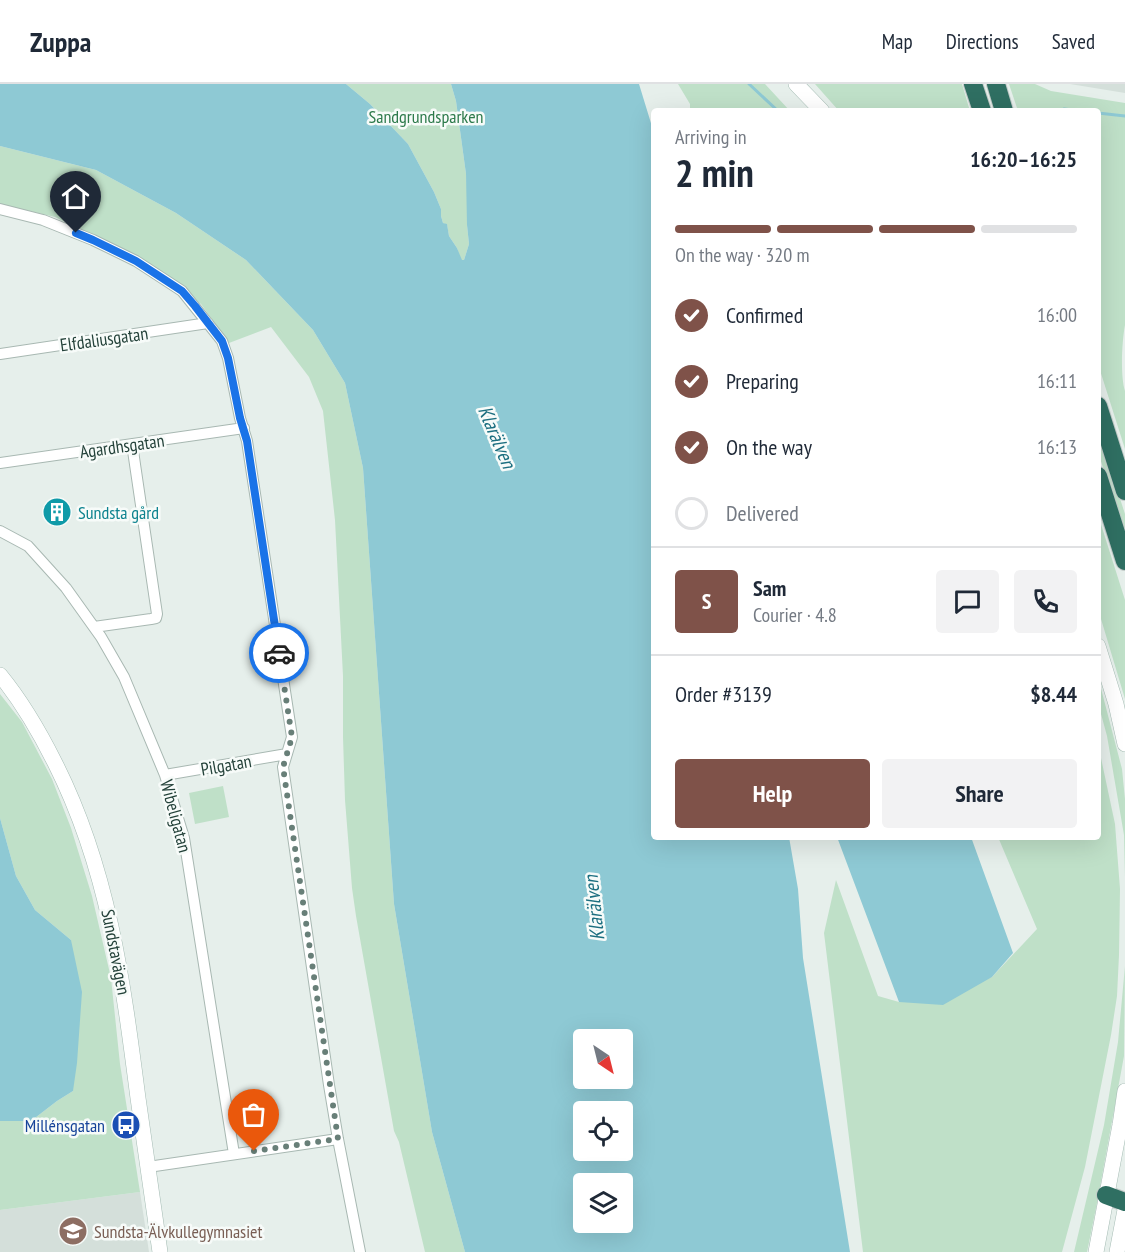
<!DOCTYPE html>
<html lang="en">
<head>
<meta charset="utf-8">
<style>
	body { margin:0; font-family:"PT Sans Narrow",sans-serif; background:#f2f2f3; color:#1f2937; height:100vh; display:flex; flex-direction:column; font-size:22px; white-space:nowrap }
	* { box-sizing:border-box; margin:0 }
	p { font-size:20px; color:#747a83 }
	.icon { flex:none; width:33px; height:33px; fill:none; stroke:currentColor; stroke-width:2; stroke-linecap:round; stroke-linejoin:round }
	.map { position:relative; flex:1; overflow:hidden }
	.details { position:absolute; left:651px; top:24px; width:450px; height:732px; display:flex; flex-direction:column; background:#fff; border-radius:6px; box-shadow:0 6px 24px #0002 }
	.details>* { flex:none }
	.needle { width:39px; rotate:145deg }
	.buttons { position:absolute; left:573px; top:945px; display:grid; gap:12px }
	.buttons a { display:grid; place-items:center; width:60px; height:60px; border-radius:6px; background:#fff; box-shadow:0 6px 24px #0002; font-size:30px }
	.pin { position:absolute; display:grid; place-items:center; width:51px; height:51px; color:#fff; margin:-62px -26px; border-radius:50% 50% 50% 0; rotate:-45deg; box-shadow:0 0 6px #0007 }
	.pin .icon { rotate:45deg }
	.courier { position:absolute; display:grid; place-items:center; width:60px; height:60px; margin:-30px; border:4px solid #1a73e8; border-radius:50%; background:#fff; color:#222; box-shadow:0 2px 8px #0007 }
	.overview em { font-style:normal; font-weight:700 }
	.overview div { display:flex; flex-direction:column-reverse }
	.overview { display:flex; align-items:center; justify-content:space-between; height:102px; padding:0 24px }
	h1 { font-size:39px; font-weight:700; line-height:45px }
	.bar { display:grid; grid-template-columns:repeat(4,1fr); gap:9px 6px; align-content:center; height:72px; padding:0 24px }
	.bar i { height:8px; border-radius:4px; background:#e0e1e3 }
	.bar .on { background:#7f5249 }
	.bar p { grid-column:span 4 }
	.line { display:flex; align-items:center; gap:15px; padding:0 24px; border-top:2px solid #e0e1e3 }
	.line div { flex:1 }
	.round { display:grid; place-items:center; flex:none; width:63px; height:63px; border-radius:6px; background:#f2f2f3 }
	ol { padding:0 24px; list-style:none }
	li { display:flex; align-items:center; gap:18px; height:66px }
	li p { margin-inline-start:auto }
	li .icon { padding:6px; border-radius:50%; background:#7f5249; color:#fff; stroke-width:4 }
	li:last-child { color:#747a83 }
	li i { width:33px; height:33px; border:3px solid #e0e1e3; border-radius:50% }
	.primary-button { display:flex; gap:12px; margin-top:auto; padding:12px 24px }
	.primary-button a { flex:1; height:69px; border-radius:6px; background:#7f5249; color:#fff; font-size:24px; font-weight:700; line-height:69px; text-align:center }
	.primary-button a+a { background:#f2f2f3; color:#1f2937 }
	header { display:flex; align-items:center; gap:36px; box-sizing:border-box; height:84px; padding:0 30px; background:#fff; border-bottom:2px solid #e0e1e3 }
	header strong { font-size:28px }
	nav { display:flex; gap:33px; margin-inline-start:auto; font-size:21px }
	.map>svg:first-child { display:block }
	.built { fill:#d4dfda }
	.green { fill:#bfe0c8 }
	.water { fill:#8ec9d4; fill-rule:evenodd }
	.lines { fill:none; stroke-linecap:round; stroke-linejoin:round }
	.stream { stroke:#8ec9d4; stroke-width:3 }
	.street-casing { stroke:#a8b8b2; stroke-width:12 }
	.secondary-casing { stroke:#a4bbb3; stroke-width:16 }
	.highway-casing { stroke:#c2cac8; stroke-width:20 }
	.street { stroke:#fff; stroke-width:10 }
	.secondary { stroke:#fff; stroke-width:15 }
	.highway { stroke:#2f6f62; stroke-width:18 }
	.done { stroke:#687f78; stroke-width:6; stroke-dasharray:0 10.8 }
	.route { stroke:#1a73e8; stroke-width:8 }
	.labels { text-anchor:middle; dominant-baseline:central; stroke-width:5; stroke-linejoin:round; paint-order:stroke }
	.park-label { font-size:18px; fill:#2d7a4b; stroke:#f7fbf9 }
	.street-label { font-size:18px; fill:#24423a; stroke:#f7fbf9 }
	.culture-label { font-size:18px; fill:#0d838f; stroke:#f7fbf9; text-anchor:start }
	.transit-label { font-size:18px; fill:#164399; stroke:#f7fbf9; text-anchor:end }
	.education-label { font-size:18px; fill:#785e54; stroke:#f7fbf9; text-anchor:start }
	.water-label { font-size:20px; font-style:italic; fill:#1c6f80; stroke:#f7fbf9 }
</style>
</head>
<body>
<header>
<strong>Zuppa</strong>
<nav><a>Map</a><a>Directions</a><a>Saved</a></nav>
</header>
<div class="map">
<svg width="1125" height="1168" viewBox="0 0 1125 1168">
	<rect width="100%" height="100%" fill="#e6efeb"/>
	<path class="built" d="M 1070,0 L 1125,0 L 1125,9 Z
		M 140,1108 L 149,1168 L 0,1168 L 0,1126 Z"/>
	<path class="green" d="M 346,0 L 451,0 L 456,17 L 466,90 L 468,111 L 467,141 L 469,160 L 464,176 L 461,176 L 457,164 L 449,152 L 447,141 L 443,139 L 441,132 L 441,125 L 434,108 L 408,60 L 370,20 Z
		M 678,0 L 765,0 L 790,27 L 690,27 L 690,20 Z
		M 815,0 L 962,0 L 970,27 L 839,27 Z
		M 1009,0 L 1035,0 L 1051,7 L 1125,19 L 1125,241 C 1122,257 1120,291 1125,307 L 1125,365 L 1098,280 L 1098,27 L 1018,27 Z
		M 0,62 L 96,86 L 176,129 L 246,176 L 313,246 L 345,299 L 363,384 L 394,820 L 432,1048 L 465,1168 L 425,1168 L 399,1058 L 394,1047 L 356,832 L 352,804 L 345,716 L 343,653 L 343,592 L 335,436 L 323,327 L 309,293 L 271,243 L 229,259 L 201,220 L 126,168 L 55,133 L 0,120 Z
		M 1098,347 L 1125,430 L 1125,452 L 1098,368 Z
		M 1098,431 L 1125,516 L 1125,615 L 1098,525 Z
		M 1098,593 L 1122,685 L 1125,715 L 1125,793 L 1124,751 L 1107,652 L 1098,619 Z
		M 0,610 L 22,638 L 52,695 L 71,744 L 92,812 L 111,894 L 120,980 L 140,1108 L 0,1126 L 0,1037 L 31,1037 L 57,1017 L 73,1007 L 71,856 L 35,826 L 16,792 L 0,734 Z
		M 1098,645 L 1101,674 L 1115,740 L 1120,805 L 1119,871 L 1117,912 L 1111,951 L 1085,1083 L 1062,1168 L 863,1168 L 824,849 L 836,796 L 878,912 L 899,918 L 992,893 L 1037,845 L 998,753 L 1098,753 Z
		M 223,702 L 229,733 L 195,740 L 189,709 Z
		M 1125,882 L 1124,972 L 1097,1119 L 1087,1168 L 1074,1168 L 1104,1041 L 1118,958 Z"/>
	<path class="water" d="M 0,0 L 346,0 L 370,20 L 408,60 L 434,108 L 441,125 L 441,132 L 443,139 L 447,140 L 449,152 L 457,164 L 462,176 L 464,176 L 469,160 L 467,141 L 466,90 L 456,17 L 451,0 L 639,0 L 654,49 L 654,753 L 789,753 L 798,805 L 803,874 L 850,1168 L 465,1168 L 432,1048 L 394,820 L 363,384 L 345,299 L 313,246 L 246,176 L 176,129 L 96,86 L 0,62 ZM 584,956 L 622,956 L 622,994 L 584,994 ZM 584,1028 L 622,1028 L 622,1066 L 584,1066 ZM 584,1100 L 622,1100 L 622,1138 L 584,1138 Z
		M 0,734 L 16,792 L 35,826 L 71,856 L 82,908 L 77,979 L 73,1007 L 57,1017 L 31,1037 L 0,1037 Z
		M 837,753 L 971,753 L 1013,869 L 992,893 L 943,921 L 899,918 Z"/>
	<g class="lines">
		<path class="stream" d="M 749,0 L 778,27
			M 1064,25 L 1081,27
			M 1098,29 L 1125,32"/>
		<g class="street-casing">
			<path id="street" d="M 0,125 L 43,136 L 93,156 L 136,177 L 182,207 L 222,257 L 228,274 L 240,334 L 247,357 L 292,653 L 283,683 L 329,1001 L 338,1055 L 360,1168
				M 0,270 L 208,239
				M 0,379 L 244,344
				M 0,447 L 28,462 L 66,504 L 101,553 L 124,593 L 165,691 L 184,754 L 234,1070
				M 94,543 L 151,535 L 156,534 L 157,530 L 132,360
				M 165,691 L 287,670
				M 148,1083 L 338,1055"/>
		</g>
		<g class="secondary-casing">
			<path id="secondary" d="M 796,0 L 822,27
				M 1098,562 L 1116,620 L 1125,660
				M 0,591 C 23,619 39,647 55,679 C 109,786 123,898 138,1014 C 145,1066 153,1117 160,1168
				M 1096,1168 L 1120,1041 L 1125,1007
				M 1117,1168 L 1125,1126"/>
		</g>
		<g class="highway-casing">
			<path id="highway" d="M 973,0 L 982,27
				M 996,0 L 1004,27
				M 1098,322 L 1125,407
				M 1098,392 L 1125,477
				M 1106,1111 L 1125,1118"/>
		</g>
		<use href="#street" class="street"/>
		<use href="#secondary" class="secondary"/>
		<use href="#highway" class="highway"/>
	</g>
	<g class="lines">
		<path class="done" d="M 254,1067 L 338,1055 L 283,683 L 292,653 L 279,569"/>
		<path class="route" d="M 76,149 L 93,156 L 136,177 L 182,207 L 195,222 L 222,257 L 228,274 L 240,334 L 247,357 L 279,569"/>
	</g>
	<defs>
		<g id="building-disc" transform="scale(1.5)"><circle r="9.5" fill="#0f9aa8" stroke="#f7fbf9"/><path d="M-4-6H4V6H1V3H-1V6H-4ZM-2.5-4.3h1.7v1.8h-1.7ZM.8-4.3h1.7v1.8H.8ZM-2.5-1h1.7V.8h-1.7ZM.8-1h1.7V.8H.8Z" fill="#fff"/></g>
		<g id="bus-disc" transform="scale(1.5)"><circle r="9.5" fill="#1a4fb4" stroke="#f7fbf9"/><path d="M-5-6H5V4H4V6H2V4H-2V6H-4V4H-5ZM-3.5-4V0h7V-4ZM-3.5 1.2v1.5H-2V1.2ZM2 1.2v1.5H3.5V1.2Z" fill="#fff"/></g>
		<g id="school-disc" transform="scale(1.5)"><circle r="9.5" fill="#8d6e63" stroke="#f7fbf9"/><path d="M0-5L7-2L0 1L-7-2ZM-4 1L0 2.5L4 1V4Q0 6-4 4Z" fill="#fff"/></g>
	</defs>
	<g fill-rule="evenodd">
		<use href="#building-disc" x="57" y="428"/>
		<use href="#bus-disc" x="126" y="1041"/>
		<use href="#school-disc" x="73" y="1147"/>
	</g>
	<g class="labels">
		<g class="park-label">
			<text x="426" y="32">Sandgrundsparken</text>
		</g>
		<g class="street-label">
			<text transform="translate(104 255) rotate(-8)">Elfdaliusgatan</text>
			<text transform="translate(122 362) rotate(-8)">Agardhsgatan</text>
			<text transform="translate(226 681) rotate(-10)">Pilgatan</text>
			<text transform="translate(176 732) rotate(75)">Wibeligatan</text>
			<text transform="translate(116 868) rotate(79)">Sundstavägen</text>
		</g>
		<g class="culture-label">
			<text x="78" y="428">Sundsta gård</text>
		</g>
		<g class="transit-label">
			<text x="105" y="1041">Millénsgatan</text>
		</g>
		<g class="education-label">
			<text x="94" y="1147">Sundsta-Älvkullegymnasiet</text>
		</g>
		<g class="water-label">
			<text transform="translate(497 353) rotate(67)">Klarälven</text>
			<text transform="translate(594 824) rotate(-96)">Klarälven</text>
		</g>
	</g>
</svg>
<div class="buttons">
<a><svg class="needle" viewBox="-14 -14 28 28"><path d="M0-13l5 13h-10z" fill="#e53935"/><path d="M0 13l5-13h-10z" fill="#747a83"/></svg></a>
<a><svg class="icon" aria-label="locate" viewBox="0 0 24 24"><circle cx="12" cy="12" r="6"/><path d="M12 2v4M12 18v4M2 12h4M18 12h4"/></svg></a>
<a><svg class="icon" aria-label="layers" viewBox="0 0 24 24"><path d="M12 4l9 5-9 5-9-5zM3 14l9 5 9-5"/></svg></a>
</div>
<div class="pin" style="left:254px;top:1067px;background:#ea580c"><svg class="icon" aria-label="bag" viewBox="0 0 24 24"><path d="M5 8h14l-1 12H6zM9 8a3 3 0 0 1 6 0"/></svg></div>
<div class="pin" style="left:76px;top:149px;background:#1f2937"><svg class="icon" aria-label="home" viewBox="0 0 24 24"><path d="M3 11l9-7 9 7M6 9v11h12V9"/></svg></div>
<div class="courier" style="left:279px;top:569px"><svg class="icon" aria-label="car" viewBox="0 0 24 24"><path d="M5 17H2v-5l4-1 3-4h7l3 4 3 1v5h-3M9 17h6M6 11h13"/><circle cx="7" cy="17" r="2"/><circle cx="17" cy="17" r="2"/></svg></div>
<section class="details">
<div class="overview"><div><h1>2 min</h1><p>Arriving in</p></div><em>16:20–16:25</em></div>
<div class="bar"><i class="on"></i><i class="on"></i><i class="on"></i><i></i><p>On the way · 320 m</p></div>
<ol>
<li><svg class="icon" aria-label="check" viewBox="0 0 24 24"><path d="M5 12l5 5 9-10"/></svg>Confirmed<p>16:00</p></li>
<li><svg class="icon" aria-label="check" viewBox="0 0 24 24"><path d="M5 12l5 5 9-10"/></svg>Preparing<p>16:11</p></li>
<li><svg class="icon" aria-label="check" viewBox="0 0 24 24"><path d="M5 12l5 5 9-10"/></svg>On the way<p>16:13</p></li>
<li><i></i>Delivered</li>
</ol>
<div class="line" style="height:108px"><b class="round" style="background:#7f5249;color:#fff">S</b><div><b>Sam</b><p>Courier · 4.8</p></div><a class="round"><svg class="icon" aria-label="chat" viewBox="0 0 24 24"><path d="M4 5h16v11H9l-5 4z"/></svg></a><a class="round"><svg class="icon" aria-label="phone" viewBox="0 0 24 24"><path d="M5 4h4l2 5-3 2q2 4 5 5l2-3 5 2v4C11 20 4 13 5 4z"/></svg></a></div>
<div class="line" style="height:78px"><div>Order #3139</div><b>$8.44</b></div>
<div class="primary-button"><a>Help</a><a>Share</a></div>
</section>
</div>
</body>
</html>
